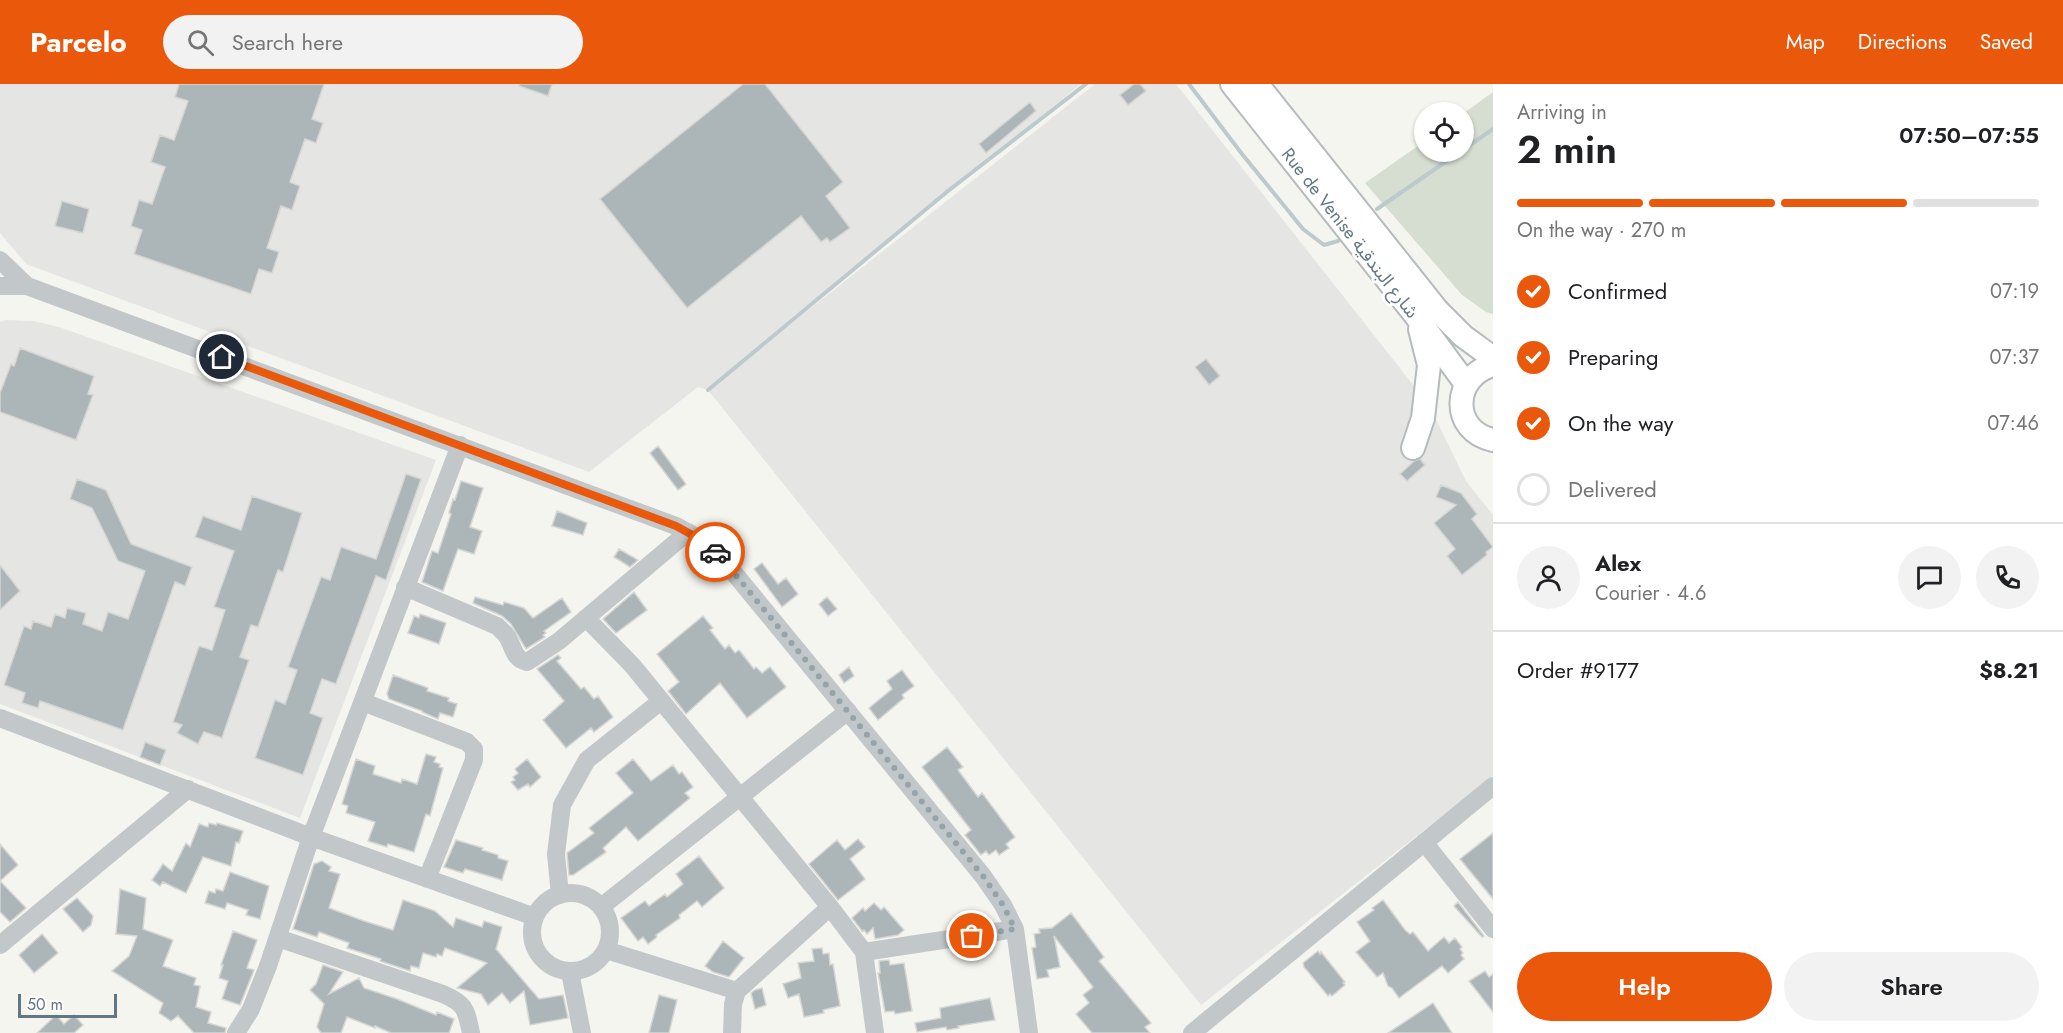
<!DOCTYPE html>
<html lang="en">
<head>
<meta charset="utf-8">
<style>
	body { margin:0; font-family:Jost,"Noto Sans Arabic",sans-serif; background:#f2f2f2; color:#202124; height:100vh; display:flex; flex-direction:column; font-size:22px; white-space:nowrap }
	* { box-sizing:border-box; margin:0 }
	p { font-size:20px; color:#757577 }
	.icon { flex:none; width:33px; height:33px; fill:none; stroke:currentColor; stroke-width:2; stroke-linecap:round; stroke-linejoin:round }
	.map { position:relative; flex:1; overflow:hidden }
	.details { display:flex; flex-direction:column; background:#fff; width:570px }
	.details>* { flex:none }
	.controls { position:absolute; left:1414px; top:18px; display:grid; gap:12px }
	.controls a { display:grid; place-items:center; width:60px; height:60px; border-radius:50%; background:#fff; box-shadow:0 2px 4px #0004; font-size:30px }
	.scale { position:absolute; left:18px; bottom:15px; width:99px; box-sizing:border-box; padding-left:6px; border:3px solid #617884; border-top:0; font-size:16px; line-height:21px; white-space:nowrap; color:#617884; -webkit-text-stroke:4px #fff; paint-order:stroke }
	.pin { position:absolute; display:grid; place-items:center; width:51px; height:51px; color:#fff; margin:-26px; border:3px solid #fff; border-radius:50%; box-shadow:0 2px 6px #0007 }
	.courier { position:absolute; display:grid; place-items:center; width:60px; height:60px; margin:-30px; border:4px solid #ea580c; border-radius:50%; background:#fff; color:#222; box-shadow:0 2px 8px #0007 }
	.head em { font-style:normal; font-weight:600 }
	.head div { display:flex; flex-direction:column-reverse }
	.head { display:flex; align-items:center; justify-content:space-between; height:102px; padding:0 24px }
	h1 { font-size:39px; font-weight:600; line-height:45px }
	.bar { display:grid; grid-template-columns:repeat(4,1fr); gap:9px 6px; align-content:center; height:72px; padding:0 24px }
	.bar i { height:8px; border-radius:4px; background:#e0e0e0 }
	.bar .current { background:#ea580c }
	.bar p { grid-column:span 4 }
	.line { display:flex; align-items:center; gap:15px; padding:0 24px; border-top:2px solid #e0e0e0 }
	.line div { flex:1 }
	.round { display:grid; place-items:center; flex:none; width:63px; height:63px; border-radius:32px; background:#f2f2f2 }
	ol { padding:0 24px; list-style:none }
	li { display:flex; align-items:center; gap:18px; height:66px }
	li p { margin-inline-start:auto }
	li .icon { padding:6px; border-radius:50%; background:#ea580c; color:#fff; stroke-width:4 }
	li:last-child { color:#757577 }
	li i { width:33px; height:33px; border:3px solid #e0e0e0; border-radius:50% }
	.primary-button { display:flex; gap:12px; margin-top:auto; padding:12px 24px }
	.primary-button a { flex:1; height:69px; border-radius:36px; background:#ea580c; color:#fff; font-size:24px; font-weight:600; line-height:69px; text-align:center }
	.primary-button a+a { background:#f2f2f2; color:#202124 }
	header { display:flex; align-items:center; gap:36px; box-sizing:border-box; height:84px; padding:0 30px; background:#ea580c; color:#fff }
	header strong { font-size:28px }
	nav { display:flex; gap:33px; margin-inline-start:auto; font-size:21px }
	.search { width:420px; height:54px; background:#f2f2f2; display:flex; align-items:center; gap:15px; box-sizing:border-box; padding:0 21px; border-radius:33px; color:#757577; font-size:22px }
	main { display:flex; flex:1; min-height:0 }
	.map>svg:first-child { display:block }
	.built { fill:#e5e6e4 }
	.green { fill:#d6ddd1 }
	.lines { fill:none; stroke-linecap:round; stroke-linejoin:round }
	.stream { stroke:#bccace; stroke-width:4 }
	.building { fill:#acb6b9; stroke:#d6d6d3; stroke-width:1.5 }
	.major-casing { stroke:#b5babd; stroke-width:26 }
	.minor { stroke:#c2c7c9; stroke-width:18 }
	.major { stroke:#fff; stroke-width:22 }
	.done { stroke:#95a4aa; stroke-width:6; stroke-dasharray:0 10.8 }
	.route { stroke:#ea580c; stroke-width:8 }
	.labels { text-anchor:middle; dominant-baseline:central; stroke-width:6; stroke-linejoin:round; paint-order:stroke }
	.street-label { font-size:18px; fill:#617884; stroke:#fff }
</style>
</head>
<body>
<header>
<strong>Parcelo</strong>
<div class="search"><svg class="icon" aria-label="search" viewBox="0 0 24 24"><circle cx="10" cy="10" r="6"/><path d="M15 15l6 6"/></svg>Search here</div>
<nav><a>Map</a><a>Directions</a><a>Saved</a></nav>
</header>
<main>
<div class="map">
<svg width="1493" height="949" viewBox="0 0 1493 949">
	<rect width="100%" height="100%" fill="#f5f5f0"/>
	<path class="built" d="M 0,0 L 1081,0 L 746,275 L 1095,0 L 1176,0 L 1429,321 L 1466,397 L 1493,431 L 1493,692 L 1201,921 L 708,306 L 698,303 L 589,388 L 26,180 L 0,149 Z
		M 7,236 L 33,237 L 59,243 L 436,376 L 300,734 L 0,620 L 0,238 Z"/>
	<path class="green" d="M 1493,8 L 1493,230 L 1486,228 L 1462,211 L 1365,99 L 1425,57 L 1425,68 L 1464,68 L 1464,29 Z"/>
	<g class="lines">
		<path class="stream" d="M 1189,0 L 1242,70 L 1303,145 L 1324,161 L 1338,157
			M 1464,65 L 1493,45
			M 1377,125 L 1460,68
			M 708,306 L 948,107 L 1086,0"/>
	</g>
	<path class="building" d="M 179,0 L 324,0 L 312,35 L 323,39 L 316,59 L 305,55 L 290,98 L 300,102 L 292,126 L 281,122 L 267,164 L 279,168 L 272,189 L 259,185 L 251,210 L 134,170 L 142,146 L 131,142 L 139,116 L 152,120 L 165,83 L 151,78 L 160,51 L 174,56 L 188,17 L 175,13 Z
		M 519,0 L 552,0 L 548,12 L 519,2 Z
		M 743,0 L 765,0 L 843,98 L 826,112 L 850,144 L 830,158 L 827,154 L 821,158 L 801,132 L 687,224 L 600,115 Z
		M 1134,0 L 1140,0 L 1146,7 L 1128,21 L 1120,11 Z
		M 1030,18 L 1036,27 L 986,69 L 979,60 Z
		M 62,117 L 89,125 L 83,149 L 55,142 Z
		M 20,264 L 94,292 L 88,310 L 93,311 L 76,356 L 0,328 L 0,309 L 11,280 L 14,282 Z
		M 1206,275 L 1220,292 L 1209,301 L 1195,283 Z
		M 658,362 L 686,400 L 678,406 L 650,369 Z
		M 1420,375 L 1425,381 L 1407,397 L 1400,390 L 1414,377 Z
		M 406,390 L 421,395 L 386,496 L 376,492 L 336,600 L 322,595 L 310,629 L 323,634 L 303,691 L 255,674 L 275,616 L 285,620 L 297,586 L 288,583 L 321,493 L 330,496 L 341,463 L 376,475 Z
		M 77,395 L 106,406 L 131,460 L 192,483 L 185,502 L 175,498 L 123,646 L 40,617 L 38,624 L 22,619 L 25,609 L 4,601 L 24,542 L 31,545 L 33,537 L 51,543 L 55,530 L 65,534 L 67,524 L 86,529 L 83,540 L 102,547 L 108,528 L 128,535 L 145,487 L 118,477 L 92,424 L 70,415 Z
		M 461,397 L 483,404 L 470,443 L 482,447 L 474,470 L 458,465 L 443,507 L 422,498 L 432,467 L 438,469 L 451,430 L 449,429 L 453,415 L 455,416 Z
		M 1441,401 L 1461,409 L 1477,430 L 1472,435 L 1493,463 L 1486,468 L 1487,471 L 1462,491 L 1447,472 L 1455,465 L 1434,439 L 1456,421 L 1436,413 Z
		M 252,412 L 302,429 L 283,488 L 278,486 L 258,543 L 251,541 L 240,573 L 249,576 L 222,654 L 204,648 L 198,660 L 177,649 L 182,641 L 173,638 L 199,562 L 212,566 L 225,526 L 214,523 L 234,467 L 195,453 L 203,432 L 241,446 Z
		M 557,427 L 587,439 L 583,451 L 552,442 Z
		M 619,465 L 638,476 L 630,483 L 614,473 Z
		M 762,479 L 778,500 L 786,494 L 798,510 L 782,523 L 754,485 Z
		M 0,481 L 20,507 L 0,526 Z
		M 634,508 L 647,526 L 616,549 L 603,535 Z
		M 475,513 L 503,521 L 504,518 L 524,524 L 533,534 L 562,514 L 571,528 L 544,547 L 546,549 L 543,551 L 545,553 L 526,565 L 511,540 L 502,532 L 473,519 Z
		M 827,513 L 837,525 L 828,532 L 819,520 Z
		M 420,530 L 446,539 L 439,560 L 408,549 L 414,532 L 419,534 Z
		M 703,532 L 713,544 L 710,546 L 725,565 L 729,561 L 735,569 L 739,566 L 754,585 L 756,583 L 762,589 L 770,583 L 786,603 L 747,634 L 720,599 L 686,630 L 668,607 L 679,598 L 657,570 Z
		M 558,571 L 561,574 L 557,577 L 581,605 L 584,603 L 594,615 L 598,612 L 613,633 L 594,648 L 591,644 L 566,664 L 543,636 L 564,617 L 537,585 Z
		M 849,583 L 854,592 L 844,599 L 839,591 Z
		M 902,586 L 914,602 L 902,611 L 904,614 L 878,636 L 869,624 L 892,605 L 887,597 Z
		M 393,591 L 428,604 L 427,607 L 449,614 L 448,617 L 457,620 L 453,633 L 440,629 L 438,635 L 422,628 L 422,627 L 389,615 L 387,610 Z
		M 145,658 L 166,666 L 160,681 L 140,673 Z
		M 947,663 L 963,683 L 958,686 L 978,713 L 982,709 L 1015,753 L 1006,760 L 1009,764 L 999,771 L 996,766 L 989,771 L 986,767 L 981,771 L 965,751 L 971,746 L 922,683 Z
		M 426,670 L 436,673 L 434,678 L 440,680 L 439,683 L 443,684 L 430,732 L 426,730 L 414,768 L 388,760 L 387,763 L 368,757 L 375,738 L 346,729 L 348,722 L 342,720 L 356,675 L 375,682 L 373,690 L 401,699 L 402,695 L 417,700 Z
		M 527,675 L 541,693 L 530,703 L 528,700 L 518,706 L 511,698 L 515,696 L 513,693 L 518,689 L 515,685 Z
		M 633,675 L 651,697 L 673,681 L 679,690 L 682,688 L 693,703 L 685,709 L 690,714 L 638,757 L 626,743 L 603,764 L 606,768 L 573,791 L 569,791 L 567,769 L 594,749 L 589,744 L 633,709 L 616,689 Z
		M 209,739 L 216,741 L 217,739 L 243,747 L 239,759 L 236,758 L 231,782 L 203,773 L 186,809 L 163,798 L 160,802 L 152,796 L 163,780 L 172,787 L 186,759 L 190,763 L 199,740 L 208,743 Z
		M 1493,749 L 1493,815 L 1460,775 Z
		M 858,755 L 865,763 L 850,775 L 865,795 L 838,816 L 809,780 L 837,756 L 845,766 Z
		M 456,756 L 483,764 L 482,766 L 498,771 L 498,774 L 508,777 L 502,796 L 465,785 L 463,789 L 444,783 Z
		M 0,760 L 18,781 L 0,797 Z
		M 699,772 L 724,804 L 702,823 L 697,817 L 679,831 L 680,834 L 656,851 L 657,853 L 648,860 L 643,853 L 638,857 L 621,834 L 645,817 L 649,822 L 665,810 L 667,813 L 683,800 L 676,790 Z
		M 322,777 L 331,783 L 329,787 L 340,790 L 329,824 L 364,837 L 393,846 L 403,816 L 435,827 L 453,843 L 456,834 L 482,843 L 484,837 L 502,843 L 496,865 L 539,915 L 563,911 L 568,934 L 530,941 L 524,907 L 510,919 L 502,909 L 488,921 L 481,910 L 457,904 L 487,879 L 445,864 L 442,872 L 437,870 L 436,873 L 423,869 L 419,884 L 411,882 L 410,887 L 380,877 L 381,875 L 347,864 L 349,859 L 319,848 L 317,853 L 293,845 L 314,780 Z
		M 230,788 L 269,802 L 260,835 L 246,831 L 248,826 L 227,819 L 225,825 L 205,819 L 209,807 L 215,809 L 216,805 L 223,807 Z
		M 0,797 L 26,824 L 10,838 L 0,828 Z
		M 120,805 L 146,814 L 143,845 L 173,856 L 163,882 L 196,894 L 194,901 L 200,902 L 196,923 L 211,928 L 208,939 L 226,944 L 225,949 L 194,949 L 178,932 L 171,937 L 159,929 L 163,919 L 112,887 L 129,872 L 137,852 L 116,850 Z
		M 77,814 L 93,832 L 91,841 L 83,848 L 63,825 Z
		M 1383,816 L 1405,846 L 1410,850 L 1413,848 L 1428,867 L 1444,853 L 1449,859 L 1455,854 L 1462,863 L 1460,865 L 1463,869 L 1461,871 L 1464,875 L 1448,889 L 1442,882 L 1399,914 L 1392,904 L 1388,902 L 1383,889 L 1377,893 L 1356,868 L 1370,857 L 1357,838 L 1374,826 L 1372,824 Z
		M 1458,818 L 1484,852 L 1482,853 L 1454,822 Z
		M 874,819 L 881,826 L 884,823 L 904,846 L 898,851 L 875,855 L 873,844 L 867,850 L 864,846 L 862,847 L 852,834 L 863,824 L 865,827 Z
		M 1071,829 L 1104,873 L 1099,877 L 1151,939 L 1145,943 L 1150,949 L 1092,949 L 1076,930 L 1089,919 L 1083,911 L 1093,903 L 1054,852 L 1060,883 L 1047,886 L 1049,893 L 1037,895 L 1032,864 L 1036,863 L 1034,850 L 1040,849 L 1039,845 L 1052,844 Z
		M 233,847 L 257,856 L 247,884 L 254,886 L 240,921 L 222,915 L 228,897 L 219,894 L 223,881 L 221,881 Z
		M 42,850 L 58,869 L 34,889 L 19,871 Z
		M 723,857 L 744,874 L 729,893 L 713,888 L 705,882 Z
		M 822,864 L 823,870 L 829,869 L 830,881 L 833,880 L 840,922 L 823,926 L 824,929 L 804,933 L 799,910 L 788,914 L 783,900 L 801,894 L 798,879 L 814,877 L 812,865 Z
		M 1318,867 L 1320,870 L 1321,868 L 1345,898 L 1343,899 L 1345,901 L 1332,912 L 1330,910 L 1328,912 L 1304,883 L 1303,879 Z
		M 889,876 L 890,881 L 904,879 L 912,927 L 895,930 L 894,927 L 885,928 L 878,889 L 880,889 L 879,877 Z
		M 323,881 L 343,888 L 329,910 L 359,894 L 364,904 L 397,915 L 436,931 L 437,928 L 454,935 L 449,949 L 391,949 L 375,942 L 375,944 L 347,933 L 341,949 L 321,949 L 317,943 L 324,920 L 310,906 L 316,900 Z
		M 1485,887 L 1489,893 L 1493,890 L 1493,928 L 1469,897 Z
		M 762,904 L 766,921 L 755,925 L 751,909 L 755,906 Z
		M 659,911 L 677,916 L 669,949 L 649,949 Z
		M 990,914 L 995,936 L 958,942 L 959,944 L 947,946 L 946,943 L 917,948 L 915,939 L 941,934 L 940,924 Z
		M 1433,919 L 1452,949 L 1388,949 Z
		M 56,931 L 64,940 L 74,931 L 83,941 L 74,949 L 37,949 Z"/>
	<g class="lines">
		<g class="major-casing">
			<path id="major" d="M 1232,0 L 1416,232 L 1466,300
				M 1257,0 L 1438,227 L 1463,252 L 1493,274
				M 1493,281 C 1452,292 1450,347 1493,356
				M 1413,364 L 1423,334 L 1429,281 L 1420,245"/>
		</g>
		<path class="minor" d="M 0,176 L 27,202
			M 0,202 L 27,202 L 676,442 L 705,458 L 734,489 L 983,792 L 1003,821 L 1015,845 L 1029,949
			M 405,503 L 497,542 C 501,546 506,550 508,554 C 514,565 514,575 527,578 L 559,557 L 688,448
			M 586,534 L 632,581 L 830,823 L 864,868 L 875,949
			M 363,618 L 467,658 L 474,665 L 474,676 L 427,795
			M 0,634 L 311,753 L 535,833
			M 1424,758 L 1493,845
			M532 848a39 39 0 1 1 78 0a39 39 0 1 1-78 0Z
			M 560,811 L 556,770 L 562,721 L 587,676 L 661,617
			M 601,823 L 848,627
			M 278,854 L 443,910 C 466,920 466,926 471,949
			M 0,861 L 188,705
			M 606,866 L 737,907 L 830,823
			M 864,868 L 1015,845
			M 570,888 L 582,949
			M 236,949 L 251,925 L 268,882 L 311,753 L 460,361
			M 732,949 L 733,920 L 737,907
			M 1192,949 L 1493,702"/>
		<use href="#major" class="major"/>
	</g>
	<g class="lines">
		<path class="done" d="M 715,468 L 734,489 L 983,792 L 1003,821 L 1015,845 L 972,852"/>
		<path class="route" d="M 222,273 L 676,442 L 705,458 L 715,468"/>
	</g>
	<g class="labels">
		<g class="street-label">
			<text transform="translate(1350 149) rotate(52)">Rue de Venise شارع البندقية</text>
		</g>
	</g>
</svg>
<div class="controls">
<a><svg class="icon" aria-label="locate" viewBox="0 0 24 24"><circle cx="12" cy="12" r="6"/><path d="M12 2v4M12 18v4M2 12h4M18 12h4"/></svg></a>
</div>
<div class="scale">50 m</div>
<div class="pin" style="left:972px;top:852px;background:#ea580c"><svg class="icon" aria-label="bag" viewBox="0 0 24 24"><path d="M5 8h14l-1 12H6zM9 8a3 3 0 0 1 6 0"/></svg></div>
<div class="pin" style="left:222px;top:273px;background:#1f2937"><svg class="icon" aria-label="home" viewBox="0 0 24 24"><path d="M3 11l9-7 9 7M6 9v11h12V9"/></svg></div>
<div class="courier" style="left:715px;top:468px"><svg class="icon" aria-label="car" viewBox="0 0 24 24"><path d="M5 17H2v-5l4-1 3-4h7l3 4 3 1v5h-3M9 17h6M6 11h13"/><circle cx="7" cy="17" r="2"/><circle cx="17" cy="17" r="2"/></svg></div>
</div>
<section class="details">
<div class="head"><div><h1>2 min</h1><p>Arriving in</p></div><em>07:50–07:55</em></div>
<div class="bar"><i class="current"></i><i class="current"></i><i class="current"></i><i></i><p>On the way · 270 m</p></div>
<ol>
<li><svg class="icon" aria-label="check" viewBox="0 0 24 24"><path d="M5 12l5 5 9-10"/></svg>Confirmed<p>07:19</p></li>
<li><svg class="icon" aria-label="check" viewBox="0 0 24 24"><path d="M5 12l5 5 9-10"/></svg>Preparing<p>07:37</p></li>
<li><svg class="icon" aria-label="check" viewBox="0 0 24 24"><path d="M5 12l5 5 9-10"/></svg>On the way<p>07:46</p></li>
<li><i></i>Delivered</li>
</ol>
<div class="line" style="height:108px"><a class="round"><svg class="icon" aria-label="person" viewBox="0 0 24 24"><circle cx="12" cy="8" r="4"/><path d="M4 21q1-7 8-7t8 7"/></svg></a><div><b>Alex</b><p>Courier · 4.6</p></div><a class="round"><svg class="icon" aria-label="chat" viewBox="0 0 24 24"><path d="M4 5h16v11H9l-5 4z"/></svg></a><a class="round"><svg class="icon" aria-label="phone" viewBox="0 0 24 24"><path d="M5 4h4l2 5-3 2q2 4 5 5l2-3 5 2v4C11 20 4 13 5 4z"/></svg></a></div>
<div class="line" style="height:78px"><div>Order #9177</div><b>$8.21</b></div>
<div class="primary-button"><a>Help</a><a>Share</a></div>
</section>
</main>
</body>
</html>
